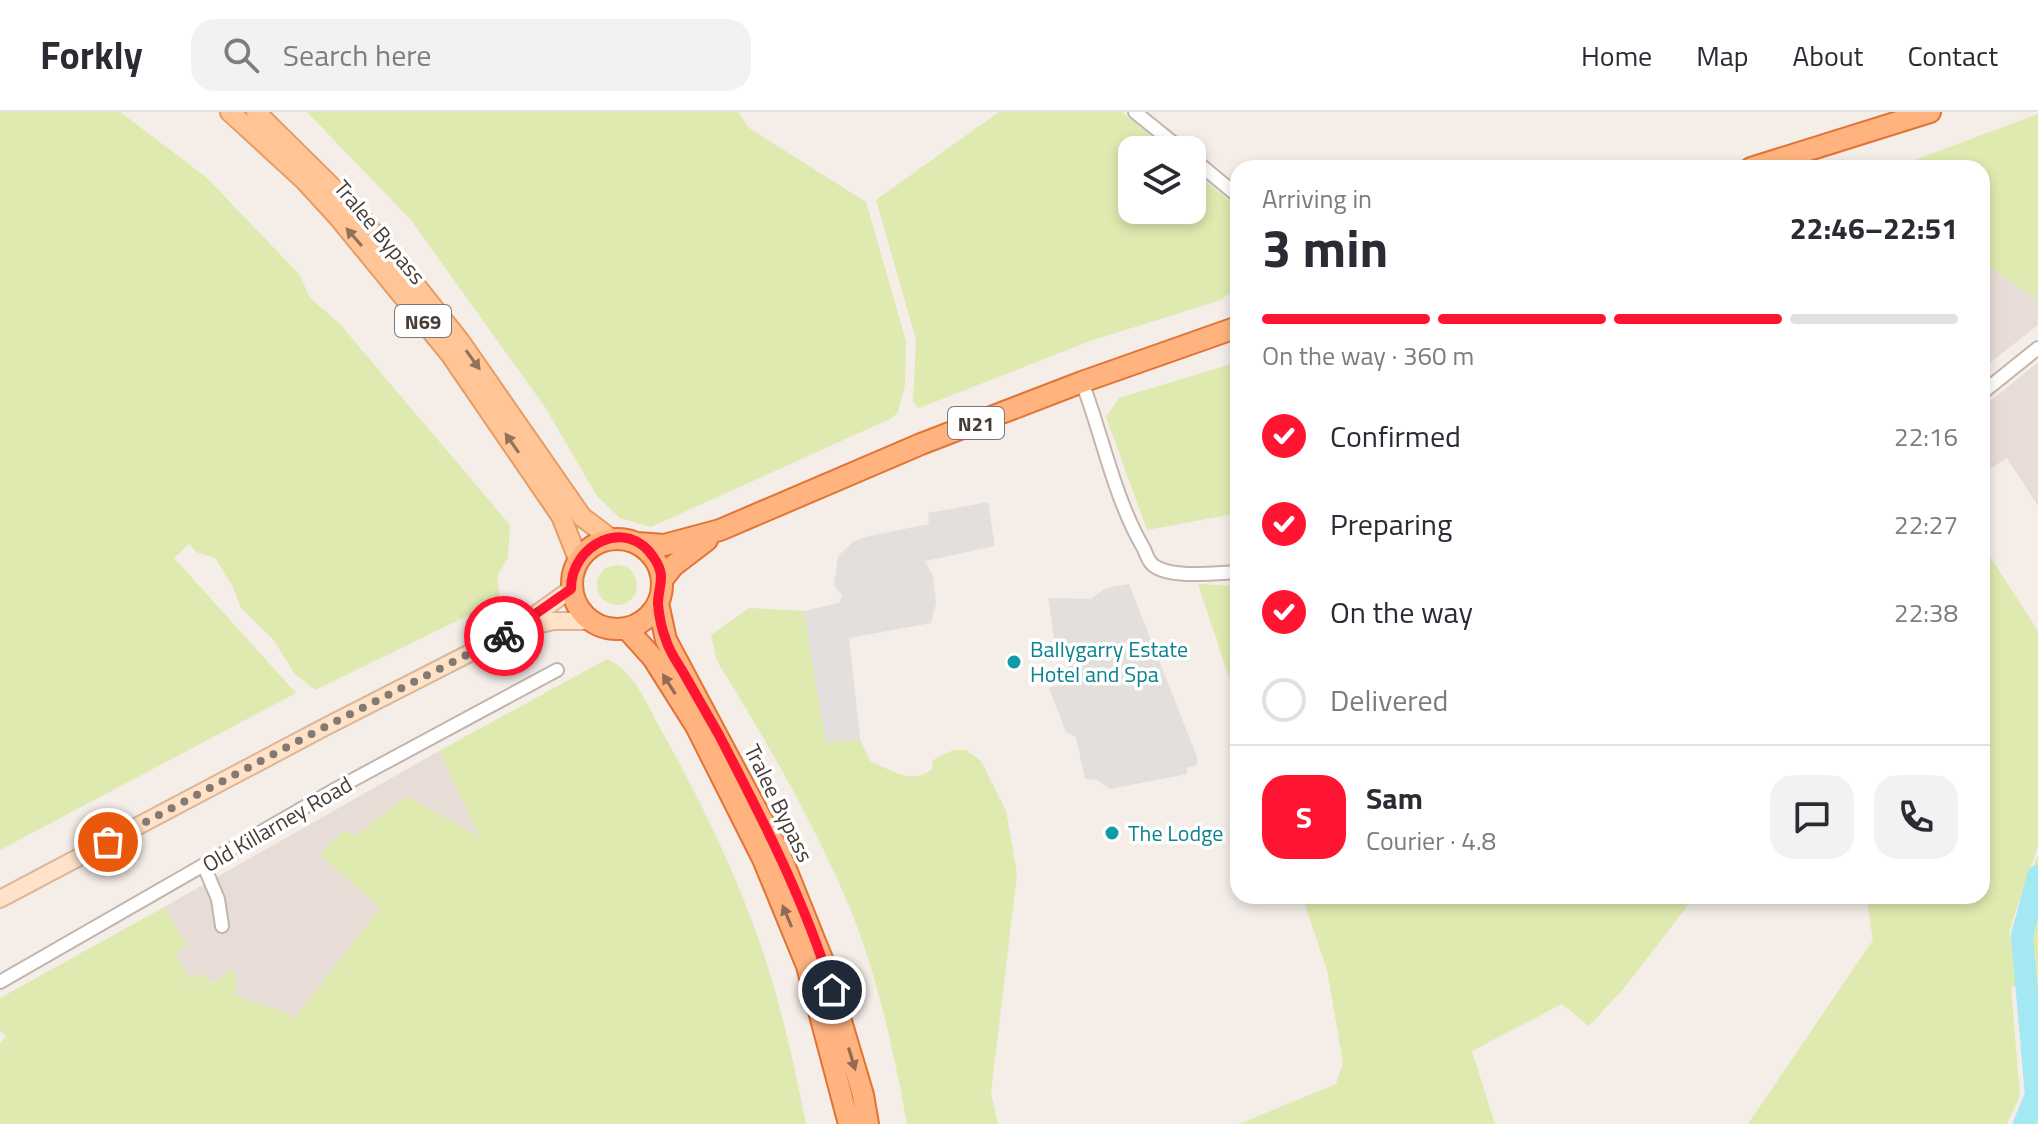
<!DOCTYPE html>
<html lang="en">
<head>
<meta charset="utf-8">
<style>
	body { margin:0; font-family:"Titillium Web",sans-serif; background:#f2f2f3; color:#2b2b33; height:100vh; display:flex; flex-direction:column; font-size:30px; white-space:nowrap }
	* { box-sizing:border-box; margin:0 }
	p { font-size:26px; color:#7c7c81 }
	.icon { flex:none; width:44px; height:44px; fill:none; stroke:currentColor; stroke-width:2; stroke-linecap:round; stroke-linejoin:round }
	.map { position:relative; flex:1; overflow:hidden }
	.drawer { position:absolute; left:1230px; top:48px; width:760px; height:744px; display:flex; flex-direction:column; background:#fff; border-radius:24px; box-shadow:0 4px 12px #0003 }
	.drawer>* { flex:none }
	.tools { position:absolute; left:1118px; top:24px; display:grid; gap:16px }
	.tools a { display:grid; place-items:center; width:88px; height:88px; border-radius:16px; background:#fff; box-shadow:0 4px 12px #0003; font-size:40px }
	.pin { position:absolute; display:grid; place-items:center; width:68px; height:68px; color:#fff; margin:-34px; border:4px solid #fff; border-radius:50%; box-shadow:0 2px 8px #0007 }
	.courier { position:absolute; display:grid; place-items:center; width:80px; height:80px; margin:-40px; border:6px solid #ff1431; border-radius:50%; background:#fff; color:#222; box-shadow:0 2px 10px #0007 }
	.head em { font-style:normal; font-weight:700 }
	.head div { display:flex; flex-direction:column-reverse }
	.head { display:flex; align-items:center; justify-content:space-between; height:136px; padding:0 32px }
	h1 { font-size:52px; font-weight:700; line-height:60px }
	.bar { display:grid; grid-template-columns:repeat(4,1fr); gap:12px 8px; align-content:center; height:96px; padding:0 32px }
	.bar i { height:10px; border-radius:6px; background:#e1e1e2 }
	.bar .selected { background:#ff1431 }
	.bar p { grid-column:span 4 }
	.line { display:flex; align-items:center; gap:20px; padding:0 32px; border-top:2px solid #e1e1e2 }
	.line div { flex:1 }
	.round { display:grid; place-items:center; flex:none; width:84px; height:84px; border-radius:24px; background:#f2f2f3 }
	ol { padding:0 32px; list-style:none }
	li { display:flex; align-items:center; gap:24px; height:88px }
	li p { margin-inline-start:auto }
	li .icon { padding:8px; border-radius:50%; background:#ff1431; color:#fff; stroke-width:4 }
	li:last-child { color:#7c7c81 }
	li i { width:44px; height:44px; border:4px solid #e1e1e2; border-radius:50% }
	header { display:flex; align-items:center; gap:48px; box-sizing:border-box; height:112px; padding:0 40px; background:#fff; border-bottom:2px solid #e1e1e2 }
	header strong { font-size:38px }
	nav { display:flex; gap:44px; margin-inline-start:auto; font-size:28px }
	.search { width:560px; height:72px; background:#f2f2f3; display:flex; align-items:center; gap:20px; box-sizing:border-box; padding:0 28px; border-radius:24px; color:#7c7c81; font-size:30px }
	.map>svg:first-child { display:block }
	.residential { fill:#e8ddd6 }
	.green { fill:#dfeab0 }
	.parking { fill:#e2dfdd }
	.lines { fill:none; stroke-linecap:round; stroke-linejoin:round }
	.river { stroke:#a3e8f3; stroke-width:22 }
	.minor-casing { stroke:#c3b5ad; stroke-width:16 }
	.secondary-casing { stroke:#d9b699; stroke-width:20 }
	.primary-casing { stroke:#e79c63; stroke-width:22 }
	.trunk-casing { stroke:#e27334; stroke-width:24 }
	.minor { stroke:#fff; stroke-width:12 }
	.secondary { stroke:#ffe2c7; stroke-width:16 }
	.primary { stroke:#ffc596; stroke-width:18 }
	.trunk { stroke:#ffb47f; stroke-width:20 }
	.oneway { fill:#91735c }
	.oneway2 { fill:#916c53 }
	.done { stroke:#847a74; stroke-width:8; stroke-dasharray:0 14.4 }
	.route { stroke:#ff1431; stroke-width:10 }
	.culture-dot { fill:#0f9aa8; stroke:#fff; stroke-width:3 }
	.labels { text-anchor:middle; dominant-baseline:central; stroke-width:7; stroke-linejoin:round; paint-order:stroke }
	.shield { fill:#fff; stroke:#7f7672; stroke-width:2 }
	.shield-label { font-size:20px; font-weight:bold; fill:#483c36 }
	.street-label { font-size:22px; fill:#483c36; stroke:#fff }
	.culture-label { font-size:22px; fill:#0d838f; stroke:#fff; text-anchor:start }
</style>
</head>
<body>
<header>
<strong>Forkly</strong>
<div class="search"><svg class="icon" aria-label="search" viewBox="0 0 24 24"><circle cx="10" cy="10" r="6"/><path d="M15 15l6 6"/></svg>Search here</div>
<nav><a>Home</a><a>Map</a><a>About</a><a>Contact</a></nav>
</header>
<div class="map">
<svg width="2038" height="1012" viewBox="0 0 2038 1012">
	<rect width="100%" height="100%" fill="#f4ede8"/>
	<path class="residential" d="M 1982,149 L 2038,188 L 2038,213 L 1982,257 Z
		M 2037,251 L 2038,252 L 2038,394 L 2007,346 L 1982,362 L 1982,296 Z
		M 439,639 L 481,726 L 357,723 L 320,742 L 380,796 L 294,907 L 284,899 L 233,884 L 237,862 L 229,858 L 211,872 L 190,867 L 176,842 L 187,832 L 164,795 Z"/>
	<path class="green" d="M 0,0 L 120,0 L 206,65 L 299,162 L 310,186 L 338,210 L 510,413 L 508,446 L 497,464 L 500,488 L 315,578 L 294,561 L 273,527 L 241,496 L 233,475 L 215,446 L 196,440 L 189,432 L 174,446 L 296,581 L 0,738 Z
		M 307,0 L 738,0 L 749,16 L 866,90 L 906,229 L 905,272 L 898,300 L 892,306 L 651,415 L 620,406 L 597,384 L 545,295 L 411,108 Z
		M 999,0 L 1122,0 L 1168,38 L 1132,38 L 1132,98 L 1192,98 L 1192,58 L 1238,96 L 1238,177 L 1218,189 L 1090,229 L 919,296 L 913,290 L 916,228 L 876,88 Z
		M 2038,2 L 2038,188 L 1982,149 L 1982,56 L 1893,56 Z
		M 1238,250 L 1238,401 L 1147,418 L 1106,305 L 1119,286 Z
		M 1982,432 L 2038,519 L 2038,734 L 2009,819 L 2014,838 L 2011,819 L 2038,742 L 2038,1012 L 2017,1012 L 2026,983 L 2018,871 L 2017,874 L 2011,875 L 2020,984 L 2007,1012 L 1748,1012 L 1873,828 L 1866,784 L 1982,784 Z
		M597 473a20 20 0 1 1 40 0a20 20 0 1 1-40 0Z
		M 1198,472 L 1238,474 L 1238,592 Z
		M 749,496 L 804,499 L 826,631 L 860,627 L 870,649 C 891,658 912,674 932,657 L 933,648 L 953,638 L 966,638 L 981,649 L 1006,699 L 1017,762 L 991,981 L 998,1012 L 907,1012 C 894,940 876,857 847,789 C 811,705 765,627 717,549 L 711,523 Z
		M 607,547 C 635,559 647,593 661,618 C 700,687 735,759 761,834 C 781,892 794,952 806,1012 L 0,1012 L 0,932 L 6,924 L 0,919 L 0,886 L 164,795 L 187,832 L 176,842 L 190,867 L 203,861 L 212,872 L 229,858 L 237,862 L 234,884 L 284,899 L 294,907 L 380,796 L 320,742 L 343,719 L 357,723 L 406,684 L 480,725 L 439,639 Z
		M 1302,784 L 1695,784 L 1625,875 L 1589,914 L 1562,892 L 1472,939 L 1495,1012 L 1239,1012 L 1336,972 L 1343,951 L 1327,858 Z"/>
	<path class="parking" d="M 988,390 L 995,434 L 925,449 L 933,464 L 936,491 L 931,511 L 849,526 L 860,627 L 826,631 L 804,499 L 839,491 L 842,484 L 834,473 L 838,444 L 853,430 L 865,425 L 929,412 L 928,401 Z
		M 1129,472 L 1197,645 L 1197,653 L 1187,656 L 1187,662 L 1110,677 L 1097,668 L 1085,667 L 1076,625 L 1066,620 L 1049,576 L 1072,570 L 1066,531 L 1055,532 L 1048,486 L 1091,487 L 1106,476 Z"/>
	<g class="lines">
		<path class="river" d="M 2024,1012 L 2036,983 L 2022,824 L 2038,764"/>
		<g class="minor-casing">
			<path id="minor" d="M 1135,0 L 1182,38
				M 1192,46 L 1238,84
				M 1082,270 C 1103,325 1114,386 1144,437 C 1146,442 1149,450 1153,453 C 1170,467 1217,461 1238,460
				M 1982,281 L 2038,236
				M 204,754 L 218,787 L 222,814
				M 0,870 L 336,677 L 557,558"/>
		</g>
		<g class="secondary-casing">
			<path id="secondary" d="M 525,516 L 553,509 L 590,509
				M 0,787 L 325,615 L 513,519 L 571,477"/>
		</g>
		<g class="primary-casing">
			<path id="primary" d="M 230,0 L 304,68 L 338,105 L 450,242 L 561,404 L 578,447
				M 256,0 L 353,96 L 401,155 L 459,228 L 582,405 L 610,426"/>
		</g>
		<g class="trunk-casing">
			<path id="trunk" d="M 1751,56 L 1930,0
				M572 472a45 45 0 1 1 90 0a45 45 0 1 1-90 0Z
				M 637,431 L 664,433 L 720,418 L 921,332 L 1082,270 L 1238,215
				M 662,468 L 673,454 L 707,428
				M 658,491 L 666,528 L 779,740 L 824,852 L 863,983 L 868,1012
				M 626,516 L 653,546 L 696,614 L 763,747 L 807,854 L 849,1012"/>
		</g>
		<use href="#minor" class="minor"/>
		<use href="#secondary" class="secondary"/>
		<use href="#primary" class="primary"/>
		<use href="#trunk" class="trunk"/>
	</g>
	<defs><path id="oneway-solid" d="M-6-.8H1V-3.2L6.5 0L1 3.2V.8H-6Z" transform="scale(2)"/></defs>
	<g class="oneway">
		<use href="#oneway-solid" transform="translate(354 125) rotate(-131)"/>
		<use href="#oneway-solid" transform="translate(473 248) rotate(54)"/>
		<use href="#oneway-solid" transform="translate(512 331) rotate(-125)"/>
	</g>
	<g class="oneway2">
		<use href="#oneway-solid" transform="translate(669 572) rotate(-122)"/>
		<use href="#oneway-solid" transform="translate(787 804) rotate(-113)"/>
		<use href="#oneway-solid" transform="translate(852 947) rotate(73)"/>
	</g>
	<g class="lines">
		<path class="done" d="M 108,730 L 325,615 L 504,524"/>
		<path class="route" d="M 504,524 L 571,477 C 571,432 627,404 654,446 C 667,465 658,474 658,492 C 659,503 662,518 666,528 C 669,539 677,550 683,560 C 695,581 707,602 719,623 C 762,706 805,789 832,878"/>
	</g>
	<g class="culture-dot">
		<circle cx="1014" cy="550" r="8"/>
		<circle cx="1112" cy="721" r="8"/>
	</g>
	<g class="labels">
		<g class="shield">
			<rect x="395" y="193" width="56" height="32" rx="6"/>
			<rect x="948" y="295" width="56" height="32" rx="6"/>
		</g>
		<g class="shield-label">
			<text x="423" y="209">N69</text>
			<text x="976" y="311">N21</text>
		</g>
		<g class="street-label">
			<text transform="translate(380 120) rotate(50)">Tralee Bypass</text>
			<text transform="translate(779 691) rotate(64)">Tralee Bypass</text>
			<text transform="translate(277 712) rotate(-30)">Old Killarney Road</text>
		</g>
		<g class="culture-label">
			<text x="1030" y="537">Ballygarry Estate<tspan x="1030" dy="25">Hotel and Spa</tspan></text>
			<text x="1128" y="721">The Lodge</text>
		</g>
	</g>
</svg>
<div class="tools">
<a><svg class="icon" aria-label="layers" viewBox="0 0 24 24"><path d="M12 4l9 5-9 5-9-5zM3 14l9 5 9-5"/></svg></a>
</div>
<div class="pin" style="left:108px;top:730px;background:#ea580c"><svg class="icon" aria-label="bag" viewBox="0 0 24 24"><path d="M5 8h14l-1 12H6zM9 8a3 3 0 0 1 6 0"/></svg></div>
<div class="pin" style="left:832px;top:878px;background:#1f2937"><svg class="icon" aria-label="home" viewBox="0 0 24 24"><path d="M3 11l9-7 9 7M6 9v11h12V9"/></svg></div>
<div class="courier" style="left:504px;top:524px"><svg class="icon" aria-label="bike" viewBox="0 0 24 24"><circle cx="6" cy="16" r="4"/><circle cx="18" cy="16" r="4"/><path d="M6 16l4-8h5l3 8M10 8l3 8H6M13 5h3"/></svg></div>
<section class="drawer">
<div class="head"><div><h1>3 min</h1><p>Arriving in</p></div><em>22:46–22:51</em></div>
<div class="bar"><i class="selected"></i><i class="selected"></i><i class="selected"></i><i></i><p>On the way · 360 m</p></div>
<ol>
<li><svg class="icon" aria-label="check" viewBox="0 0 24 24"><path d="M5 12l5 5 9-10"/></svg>Confirmed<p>22:16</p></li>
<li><svg class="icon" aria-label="check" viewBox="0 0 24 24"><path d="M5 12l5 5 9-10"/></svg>Preparing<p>22:27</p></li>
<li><svg class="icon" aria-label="check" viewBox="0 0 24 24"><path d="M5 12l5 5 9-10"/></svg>On the way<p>22:38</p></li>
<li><i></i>Delivered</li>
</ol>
<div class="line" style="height:144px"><b class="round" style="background:#ff1431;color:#fff">S</b><div><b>Sam</b><p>Courier · 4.8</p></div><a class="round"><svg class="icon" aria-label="chat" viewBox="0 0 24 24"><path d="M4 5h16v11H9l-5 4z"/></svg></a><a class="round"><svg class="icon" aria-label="phone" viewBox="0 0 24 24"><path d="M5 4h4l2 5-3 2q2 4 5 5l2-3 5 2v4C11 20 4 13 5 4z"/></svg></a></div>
</section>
</div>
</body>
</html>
